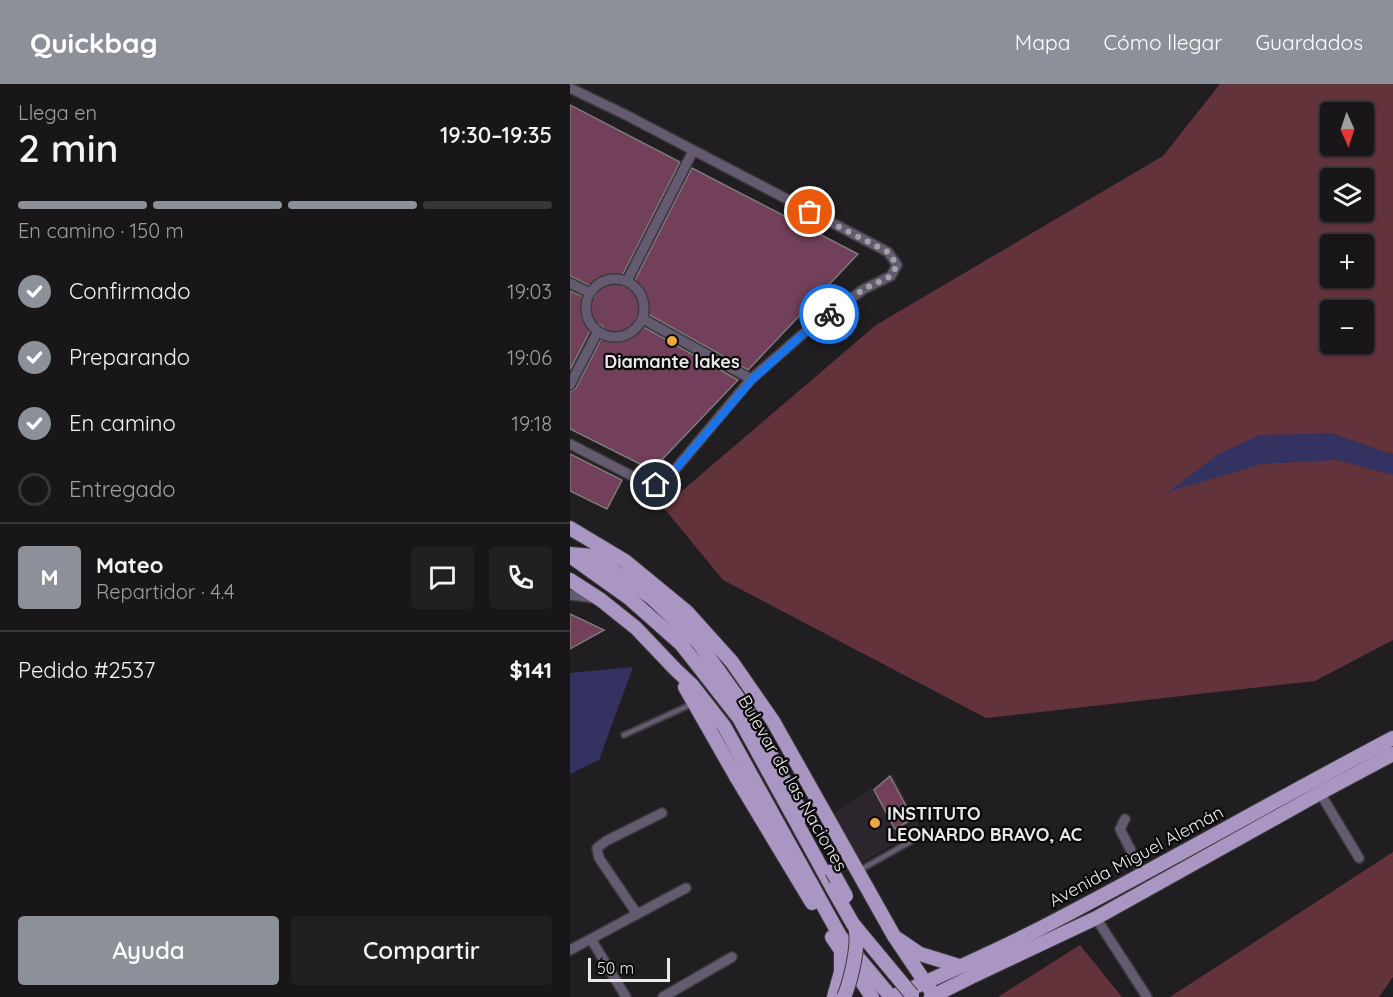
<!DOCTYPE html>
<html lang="es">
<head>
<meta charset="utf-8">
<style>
	body { margin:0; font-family:Quicksand,sans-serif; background:#221f22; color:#f1f3f6; height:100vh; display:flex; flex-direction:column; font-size:22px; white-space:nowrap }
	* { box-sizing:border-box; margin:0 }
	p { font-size:20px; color:#9f9fa2 }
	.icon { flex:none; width:33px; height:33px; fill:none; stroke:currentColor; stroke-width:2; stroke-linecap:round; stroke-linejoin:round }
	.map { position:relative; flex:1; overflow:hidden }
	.sheet { display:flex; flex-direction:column; background:#191619; width:570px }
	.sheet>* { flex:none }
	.needle { width:39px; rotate:177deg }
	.tools { position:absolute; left:750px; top:18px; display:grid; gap:12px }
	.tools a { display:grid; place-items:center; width:54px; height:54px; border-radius:6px; background:#191619; box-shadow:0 2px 4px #0004,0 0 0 2px #373538; font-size:30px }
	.scale { position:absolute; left:18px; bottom:15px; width:82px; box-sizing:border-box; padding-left:6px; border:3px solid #eae8ea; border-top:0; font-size:16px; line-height:21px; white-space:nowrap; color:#eae8ea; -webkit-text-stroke:4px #0a090a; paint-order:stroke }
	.pin { position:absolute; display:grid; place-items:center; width:51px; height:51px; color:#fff; margin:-26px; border:3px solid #fff; border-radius:50%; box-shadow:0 2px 6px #0007 }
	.courier { position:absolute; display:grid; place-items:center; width:60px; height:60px; margin:-30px; border:4px solid #1a73e8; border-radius:50%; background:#fff; color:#222; box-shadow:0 2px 8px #0007 }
	.summary em { font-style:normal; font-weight:600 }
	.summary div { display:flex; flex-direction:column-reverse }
	.summary { display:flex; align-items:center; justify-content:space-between; height:102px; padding:0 18px }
	h1 { font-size:39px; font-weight:600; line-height:45px }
	.bar { display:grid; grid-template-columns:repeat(4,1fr); gap:9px 6px; align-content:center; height:72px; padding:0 18px }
	.bar i { height:8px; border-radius:4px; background:#373538 }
	.bar .current { background:#8c9099 }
	.bar p { grid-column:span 4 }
	.line { display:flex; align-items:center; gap:15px; padding:0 18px; border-top:2px solid #373538 }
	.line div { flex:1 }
	.round { display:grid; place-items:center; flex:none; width:63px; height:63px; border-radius:6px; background:#221f22 }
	ol { padding:0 18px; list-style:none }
	li { display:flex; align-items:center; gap:18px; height:66px }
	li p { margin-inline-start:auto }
	li .icon { padding:6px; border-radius:50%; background:#8c9099; color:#fff; stroke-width:4 }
	li:last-child { color:#9f9fa2 }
	li i { width:33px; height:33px; border:3px solid #373538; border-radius:50% }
	.action { display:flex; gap:12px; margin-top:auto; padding:12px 18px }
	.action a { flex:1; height:69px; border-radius:6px; background:#8c9099; color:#fff; font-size:24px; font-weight:600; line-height:69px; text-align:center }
	.action a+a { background:#221f22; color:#f1f3f6 }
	header { display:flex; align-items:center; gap:36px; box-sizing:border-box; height:84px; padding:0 30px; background:#8c9099; color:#fff }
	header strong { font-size:28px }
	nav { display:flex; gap:33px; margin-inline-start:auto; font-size:21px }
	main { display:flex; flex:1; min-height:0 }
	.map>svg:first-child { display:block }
	.built { fill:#2d252d }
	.green { fill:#63333c; fill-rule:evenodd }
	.water { fill:#343261 }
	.building { fill:#72405a; stroke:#7e797b; stroke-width:1.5 }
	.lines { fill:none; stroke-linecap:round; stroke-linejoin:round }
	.service-casing { stroke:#3d3a3d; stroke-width:8 }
	.minor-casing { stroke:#3d3a3d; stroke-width:12 }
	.primary-casing { stroke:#3d3a3d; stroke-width:16 }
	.service { stroke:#645b70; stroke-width:4.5 }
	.minor { stroke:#645b70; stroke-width:9 }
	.primary { stroke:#aa96c3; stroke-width:14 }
	.primary-bridge-casing { stroke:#3d3a3d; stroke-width:16; stroke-linecap:butt }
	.primary-bridge { stroke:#aa96c3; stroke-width:14 }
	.done { stroke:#a4a1a4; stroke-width:6; stroke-dasharray:0 10.8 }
	.route { stroke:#1a73e8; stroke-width:8 }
	.poi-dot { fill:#eda83c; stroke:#0a090a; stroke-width:2 }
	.labels { text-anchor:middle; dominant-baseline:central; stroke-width:4.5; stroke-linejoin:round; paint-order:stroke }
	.poi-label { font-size:18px; font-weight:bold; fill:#eae8ea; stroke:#0a090a }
	.street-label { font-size:18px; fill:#eae8ea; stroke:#0a090a }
</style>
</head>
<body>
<header>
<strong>Quickbag</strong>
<nav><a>Mapa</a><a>Cómo llegar</a><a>Guardados</a></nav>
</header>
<main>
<section class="sheet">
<div class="summary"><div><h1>2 min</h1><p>Llega en</p></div><em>19:30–19:35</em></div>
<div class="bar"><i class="current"></i><i class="current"></i><i class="current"></i><i></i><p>En camino · 150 m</p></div>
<ol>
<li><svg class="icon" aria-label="check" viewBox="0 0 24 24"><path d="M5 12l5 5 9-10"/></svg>Confirmado<p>19:03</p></li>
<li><svg class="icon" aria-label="check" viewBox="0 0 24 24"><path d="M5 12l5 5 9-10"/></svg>Preparando<p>19:06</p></li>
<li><svg class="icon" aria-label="check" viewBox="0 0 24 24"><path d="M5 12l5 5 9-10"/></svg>En camino<p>19:18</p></li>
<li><i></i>Entregado</li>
</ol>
<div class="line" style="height:108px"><b class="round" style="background:#8c9099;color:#fff">M</b><div><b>Mateo</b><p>Repartidor · 4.4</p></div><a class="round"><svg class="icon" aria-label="chat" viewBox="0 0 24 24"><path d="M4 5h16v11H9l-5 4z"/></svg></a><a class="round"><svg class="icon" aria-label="phone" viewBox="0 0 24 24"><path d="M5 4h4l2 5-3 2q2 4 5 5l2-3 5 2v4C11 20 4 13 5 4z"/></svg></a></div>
<div class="line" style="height:78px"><div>Pedido #2537</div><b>$141</b></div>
<div class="action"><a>Ayuda</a><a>Compartir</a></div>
</section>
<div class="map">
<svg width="823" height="913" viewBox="0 0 823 913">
	<rect width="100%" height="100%" fill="#211e21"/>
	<path class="built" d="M 323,690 L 350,744 L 290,780 L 258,734 Z"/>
	<path class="green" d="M 650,0 L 823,0 L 823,556 L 745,597 L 416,634 L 153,496 L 93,423 L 306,241 L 593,72 ZM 760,28 L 794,28 L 794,62 L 760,62 ZM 760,94 L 794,94 L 794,128 L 760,128 ZM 760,160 L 794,160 L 794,194 L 760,194 ZM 760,226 L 794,226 L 794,260 L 760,260 Z
		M 823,768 L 823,893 L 809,913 L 600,913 Z
		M 510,861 L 552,913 L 428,913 Z"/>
	<path class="water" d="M 762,349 L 818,369 L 823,369 L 823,391 L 767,376 L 692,380 L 598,408 L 647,371 L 689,351 Z
		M 63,583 L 29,676 L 0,690 L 0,589 Z"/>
	<path class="building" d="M 0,21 L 110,78 L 51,194 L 51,200 L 54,203 L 60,203 L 63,200 L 122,84 L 288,170 L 178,286 L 76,229 L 72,228 L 67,231 L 66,236 L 70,241 L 168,296 L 82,386 L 0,345 L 0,308 L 6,304 L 35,247 L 33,243 L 31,241 L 27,240 L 22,243 L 0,286 L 0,207 L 20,216 L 24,214 L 27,209 L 23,203 L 0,192 Z
		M 0,370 L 52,396 L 37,425 L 0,407 Z
		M 0,530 L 34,546 L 0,565 Z
		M 320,692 L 343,735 L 325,745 L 304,706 Z"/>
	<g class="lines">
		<g class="service-casing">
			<path id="service" d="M 54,651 L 122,620
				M 290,786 L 359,747"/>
		</g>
		<g class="minor-casing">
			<path id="minor" d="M 0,4 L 56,31 L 318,168 L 327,181 L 321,192 L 294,205 L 242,242 L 181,295 L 98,394 L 86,401 L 70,396 L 0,360
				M16 224a29 29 0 1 1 58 0a29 29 0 1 1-58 0Z
				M 57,197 L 123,67
				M 0,199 L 20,209
				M 73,235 L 181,295
				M 0,301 L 28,247
				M 0,511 L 24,514
				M 750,709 L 789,774
				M 555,735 L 550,745 L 573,790
				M 67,830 L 29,774 L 27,764 L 36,757 L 92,729
				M 526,834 L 577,913
				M 21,855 L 56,913
				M 0,866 L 116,804
				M 93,913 L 162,873"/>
		</g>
		<g class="primary-casing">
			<path id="primary" d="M 0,444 L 55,477 L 117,528 L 162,578 L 203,637 L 324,852 L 365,913
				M 0,470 L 23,472 L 82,514 L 128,558 L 179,629 L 233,732
				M 0,472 L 59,514 L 111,560 L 169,634 L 263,805
				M 0,496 L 31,516 L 66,544 L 105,585 L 122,601 L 154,642 L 270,852 L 321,913
				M 115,603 L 168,696 L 242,819
				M 262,853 L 302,913
				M 328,855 L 350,870 L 389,882
				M 264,913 L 271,888 L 271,868
				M 322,913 C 372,891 422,869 471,844 C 589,783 705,716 823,654
				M 361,913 L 401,893 L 526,834 L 750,709 L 823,670"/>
		</g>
		<use href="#service" class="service"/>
		<use href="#minor" class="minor"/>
		<use href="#primary" class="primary"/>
		<g class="primary-bridge-casing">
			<path id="primary-bridge" d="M 262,787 L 276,812
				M 263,805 L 283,840 L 342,911
				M 274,913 C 281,896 290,859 285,842"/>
		</g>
		<use href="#primary-bridge" class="primary-bridge"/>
	</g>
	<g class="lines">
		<path class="done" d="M 240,128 L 318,168 L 327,181 L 321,192 L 294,205 L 259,230"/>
		<path class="route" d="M 86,401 L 98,394 L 182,296 L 242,242 L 259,230"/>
	</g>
	<g class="poi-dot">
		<circle cx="102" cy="257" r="6"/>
		<circle cx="305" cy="739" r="6"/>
	</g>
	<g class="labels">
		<g class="poi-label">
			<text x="102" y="277">Diamante lakes</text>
			<text x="317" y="729" text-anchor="start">INSTITUTO<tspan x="317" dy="21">LEONARDO BRAVO, AC</tspan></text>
		</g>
		<g class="street-label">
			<text transform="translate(223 699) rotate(60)">Bulevar de las Naciones</text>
			<text transform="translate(566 772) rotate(-28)">Avenida Miguel Alemán</text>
		</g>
	</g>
</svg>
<div class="tools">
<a><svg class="needle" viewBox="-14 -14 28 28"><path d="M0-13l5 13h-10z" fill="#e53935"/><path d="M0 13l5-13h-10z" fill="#9f9fa2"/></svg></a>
<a><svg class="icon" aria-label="layers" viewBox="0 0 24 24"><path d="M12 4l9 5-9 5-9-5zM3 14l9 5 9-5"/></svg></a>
<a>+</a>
<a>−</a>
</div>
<div class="scale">50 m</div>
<div class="pin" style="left:240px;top:128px;background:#ea580c"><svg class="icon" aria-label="bag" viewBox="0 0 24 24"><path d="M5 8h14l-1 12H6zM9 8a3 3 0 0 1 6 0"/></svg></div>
<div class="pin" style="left:86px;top:401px;background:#1f2937"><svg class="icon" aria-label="home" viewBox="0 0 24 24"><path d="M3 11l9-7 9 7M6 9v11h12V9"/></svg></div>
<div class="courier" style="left:259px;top:230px"><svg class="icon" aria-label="bike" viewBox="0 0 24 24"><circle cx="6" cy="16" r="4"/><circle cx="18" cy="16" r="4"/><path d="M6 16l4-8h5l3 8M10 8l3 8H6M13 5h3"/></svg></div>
</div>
</main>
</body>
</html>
